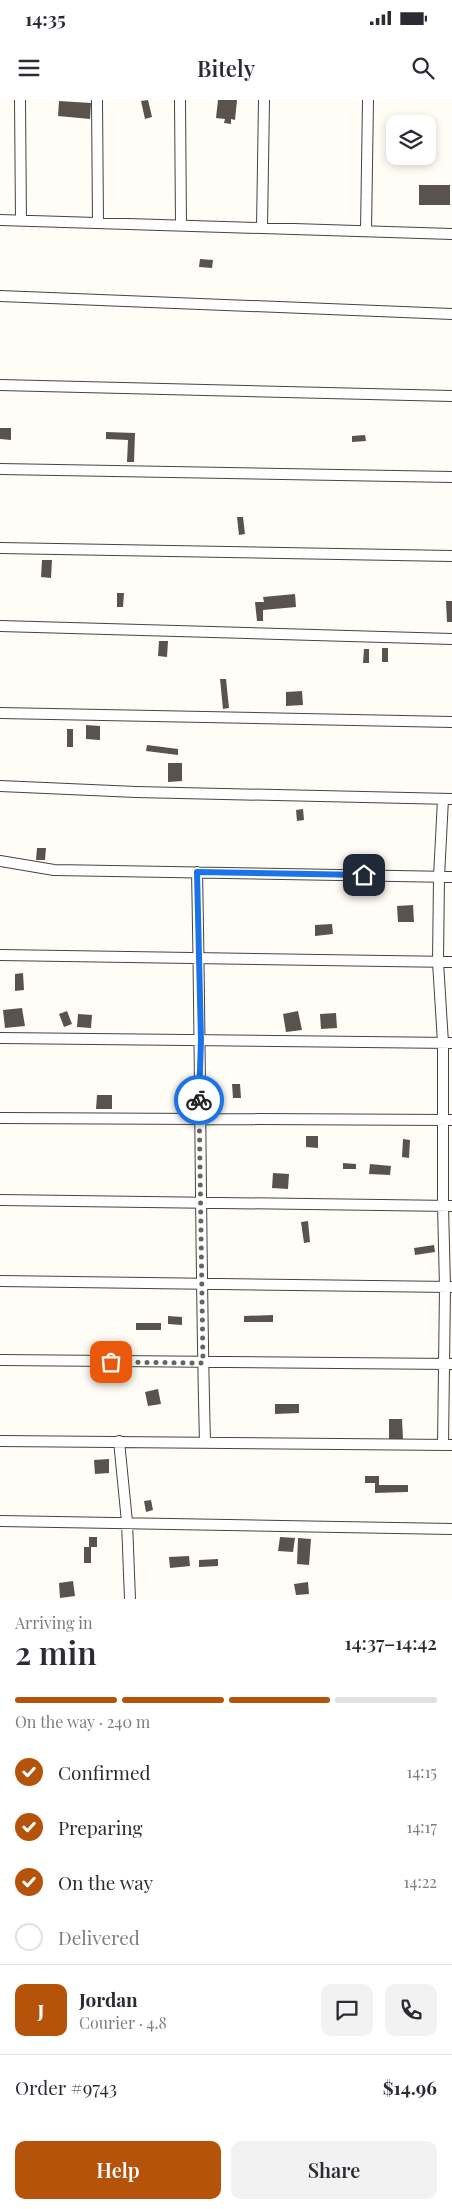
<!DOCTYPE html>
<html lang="en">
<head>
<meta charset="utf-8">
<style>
	body { margin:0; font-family:"Playfair Display",serif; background:#f2f2f3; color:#2b2b33; height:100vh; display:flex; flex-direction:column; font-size:19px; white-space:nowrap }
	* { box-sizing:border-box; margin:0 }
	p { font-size:16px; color:#7c7c81 }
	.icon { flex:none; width:28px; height:28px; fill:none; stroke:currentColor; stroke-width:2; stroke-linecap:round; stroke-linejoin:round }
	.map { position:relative; height:1499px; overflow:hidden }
	.sheet { display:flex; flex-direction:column; background:#fff; flex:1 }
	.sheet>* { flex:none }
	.controls { position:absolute; left:386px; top:15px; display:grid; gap:10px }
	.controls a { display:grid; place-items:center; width:50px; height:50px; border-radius:10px; background:#fff; box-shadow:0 2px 8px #0003; font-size:25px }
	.pin { position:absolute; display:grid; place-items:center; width:42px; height:42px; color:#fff; margin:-21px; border-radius:10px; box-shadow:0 2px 8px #0006 }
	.courier { position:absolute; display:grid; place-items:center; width:50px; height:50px; margin:-25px; border:4px solid #1a73e8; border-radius:50%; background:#fff; color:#222; box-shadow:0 1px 6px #0007 }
	.head em { font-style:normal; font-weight:600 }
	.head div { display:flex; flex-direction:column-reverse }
	.head { display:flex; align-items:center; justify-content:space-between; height:85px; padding:0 15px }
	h1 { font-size:32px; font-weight:600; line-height:38px }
	.bar { display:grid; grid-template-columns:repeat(4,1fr); gap:8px 5px; align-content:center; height:60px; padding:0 15px }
	.bar i { height:6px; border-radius:4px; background:#e1e1e2 }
	.bar .selected { background:#b45309 }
	.bar p { grid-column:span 4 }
	.line { display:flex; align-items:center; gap:12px; padding:0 15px; border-top:1px solid #e1e1e2 }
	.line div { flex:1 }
	.round { display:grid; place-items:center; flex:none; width:52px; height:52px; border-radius:10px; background:#f2f2f3 }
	ol { padding:0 15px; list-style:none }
	li { display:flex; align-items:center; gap:15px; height:55px }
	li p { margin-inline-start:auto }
	li .icon { padding:5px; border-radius:50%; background:#b45309; color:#fff; stroke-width:4 }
	li:last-child { color:#7c7c81 }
	li i { width:28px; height:28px; border:2px solid #e1e1e2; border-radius:50% }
	.button { display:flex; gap:10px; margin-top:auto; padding:10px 15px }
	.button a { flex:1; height:58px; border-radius:10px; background:#b45309; color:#fff; font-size:20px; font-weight:600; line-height:58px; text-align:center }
	.button a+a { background:#f2f2f3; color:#2b2b33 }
	.status { display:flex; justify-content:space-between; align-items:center; height:35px; padding:0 25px; background:#fff; direction:ltr }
	.status svg { height:14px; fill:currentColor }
	header { display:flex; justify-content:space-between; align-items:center; height:65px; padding:0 15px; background:#fff; font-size:22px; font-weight:600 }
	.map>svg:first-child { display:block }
	.building { fill:#5a524d }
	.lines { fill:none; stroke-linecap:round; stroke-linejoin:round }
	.street-casing { stroke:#444; stroke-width:12 }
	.street { stroke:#fff; stroke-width:10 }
	.done { stroke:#646461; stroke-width:5; stroke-dasharray:0 9 }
	.route { stroke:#1a73e8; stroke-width:6 }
</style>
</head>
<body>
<div class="status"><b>14:35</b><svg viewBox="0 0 49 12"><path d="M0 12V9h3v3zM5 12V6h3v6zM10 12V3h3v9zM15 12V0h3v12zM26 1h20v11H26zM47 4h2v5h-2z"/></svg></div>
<header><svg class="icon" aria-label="menu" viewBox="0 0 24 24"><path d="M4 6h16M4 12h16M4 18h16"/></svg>Bitely<svg class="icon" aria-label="search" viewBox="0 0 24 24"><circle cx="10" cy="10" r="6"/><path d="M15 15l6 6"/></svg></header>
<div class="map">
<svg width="452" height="1499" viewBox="0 0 452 1499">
	<rect width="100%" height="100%" fill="#fffdf5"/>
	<path class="building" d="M 148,0 L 152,17 L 145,19 L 141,1 Z
		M 218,0 L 237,0 L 235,20 L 231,19 L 231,24 L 224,23 L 225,19 L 216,18 Z
		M 59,1 L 91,3 L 90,19 L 58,16 Z
		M 419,85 L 450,85 L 450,105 L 419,105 Z
		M 200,159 L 213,160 L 212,168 L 199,167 Z
		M 0,328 L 11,328 L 11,340 L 0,339 Z
		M 106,332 L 135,333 L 134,362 L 127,362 L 128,340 L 106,339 Z
		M 365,335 L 366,341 L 352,342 L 352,336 Z
		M 237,417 L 243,417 L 245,434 L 239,435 Z
		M 42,460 L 52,460 L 51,478 L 41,477 Z
		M 117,493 L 124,493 L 123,507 L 117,507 Z
		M 295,494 L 296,507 L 263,510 L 263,521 L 257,521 L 255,502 L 264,502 L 263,497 Z
		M 446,501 L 452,501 L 452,522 L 447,522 Z
		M 159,541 L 168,541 L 167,557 L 158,556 Z
		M 382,548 L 388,548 L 388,562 L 382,562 Z
		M 364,549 L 369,549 L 369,563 L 363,563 Z
		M 220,579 L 226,579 L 229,608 L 223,609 Z
		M 302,591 L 303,605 L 286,606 L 286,592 Z
		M 86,625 L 100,626 L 100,640 L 86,639 Z
		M 67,629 L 73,629 L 73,647 L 67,647 Z
		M 147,645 L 178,649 L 178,655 L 146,651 Z
		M 168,663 L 182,663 L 182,681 L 168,682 Z
		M 303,709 L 304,720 L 297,721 L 296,710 Z
		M 37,748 L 46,748 L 45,760 L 36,760 Z
		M 413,805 L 414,822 L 398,822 L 397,806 Z
		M 332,824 L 333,834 L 315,836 L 315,825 Z
		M 23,873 L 24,890 L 15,891 L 15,874 Z
		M 22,908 L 25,926 L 5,928 L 3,910 Z
		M 67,911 L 72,924 L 64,927 L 59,914 Z
		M 298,911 L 302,930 L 286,932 L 283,914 Z
		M 336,913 L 337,928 L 321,929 L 320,914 Z
		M 78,914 L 92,915 L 91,928 L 77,927 Z
		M 232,984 L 240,984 L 241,998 L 233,998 Z
		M 97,995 L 112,995 L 112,1009 L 96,1009 Z
		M 306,1036 L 318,1036 L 318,1048 L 306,1047 Z
		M 403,1039 L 410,1040 L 409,1058 L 402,1057 Z
		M 343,1063 L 356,1064 L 356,1069 L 343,1069 Z
		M 370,1064 L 391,1066 L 390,1075 L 369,1074 Z
		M 273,1073 L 289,1074 L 288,1089 L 272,1088 Z
		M 308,1121 L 310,1142 L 304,1143 L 301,1122 Z
		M 434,1145 L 435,1152 L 415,1155 L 414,1148 Z
		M 273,1215 L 273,1222 L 244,1222 L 244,1216 Z
		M 168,1216 L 182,1217 L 182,1225 L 168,1224 Z
		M 136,1223 L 161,1223 L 161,1230 L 136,1230 Z
		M 158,1289 L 161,1304 L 148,1306 L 145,1292 Z
		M 275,1304 L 299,1304 L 299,1313 L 275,1314 Z
		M 389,1319 L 402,1319 L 403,1339 L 389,1339 Z
		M 109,1359 L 109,1373 L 95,1374 L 94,1360 Z
		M 365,1376 L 379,1376 L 379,1385 L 408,1385 L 408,1392 L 375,1393 L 375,1383 L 365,1383 Z
		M 151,1400 L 153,1410 L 146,1412 L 144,1401 Z
		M 89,1437 L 97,1437 L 97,1447 L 91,1447 L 91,1463 L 84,1463 L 84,1447 L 89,1447 Z
		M 280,1437 L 295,1438 L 293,1452 L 278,1451 Z
		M 298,1438 L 311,1439 L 309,1465 L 297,1464 Z
		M 189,1456 L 190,1466 L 170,1468 L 169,1457 Z
		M 218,1459 L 218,1466 L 199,1467 L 199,1460 Z
		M 73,1481 L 75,1496 L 60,1498 L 59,1483 Z
		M 308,1482 L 309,1494 L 296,1495 L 294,1484 Z"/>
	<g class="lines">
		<g class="street-casing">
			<path id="street" d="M 20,0 L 21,121
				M 97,0 L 98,123
				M 180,0 L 181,126
				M 0,120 L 452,134
				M 262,128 L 264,0
				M 366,131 L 368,0
				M 0,196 L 452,214
				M 0,285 L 452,296
				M 0,369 L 452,377
				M 0,448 L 452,456
				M 0,526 L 452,539
				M 0,613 L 452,622
				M 0,686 L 136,692 L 452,699
				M 443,699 L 439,777 L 438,862 L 443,943 L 443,1106 L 445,1187 L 443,1345
				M 0,761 L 54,770 L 452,777
				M 197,772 C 201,962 200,1152 205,1342
				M 0,855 L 452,862
				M 0,938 L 452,943
				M 0,1018 L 452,1020
				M 0,1100 L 452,1106
				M 0,1181 L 451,1187
				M 0,1260 L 452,1264
				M 0,1341 L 452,1345
				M 119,1341 L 127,1422 L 130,1499
				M 0,1421 L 452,1429"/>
		</g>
		<use href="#street" class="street"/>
	</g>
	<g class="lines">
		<path class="done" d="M 111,1262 L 203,1263 L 199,1000"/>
		<path class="route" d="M 199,1000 L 201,940 L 197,772 L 364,775"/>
	</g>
</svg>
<div class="controls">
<a><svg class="icon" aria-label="layers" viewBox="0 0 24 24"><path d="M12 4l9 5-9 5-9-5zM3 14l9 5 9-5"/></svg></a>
</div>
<div class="pin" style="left:111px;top:1262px;background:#ea580c"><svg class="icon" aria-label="bag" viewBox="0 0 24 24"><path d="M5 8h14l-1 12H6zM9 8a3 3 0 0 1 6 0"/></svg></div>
<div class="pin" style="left:364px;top:775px;background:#1f2937"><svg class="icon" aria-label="home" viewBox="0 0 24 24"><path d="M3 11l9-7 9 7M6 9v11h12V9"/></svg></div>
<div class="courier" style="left:199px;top:1000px"><svg class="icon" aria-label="bike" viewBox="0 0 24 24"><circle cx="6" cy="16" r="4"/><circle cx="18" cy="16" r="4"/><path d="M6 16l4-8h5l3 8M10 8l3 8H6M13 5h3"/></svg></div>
</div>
<section class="sheet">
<div class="head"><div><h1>2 min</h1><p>Arriving in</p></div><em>14:37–14:42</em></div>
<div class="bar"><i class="selected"></i><i class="selected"></i><i class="selected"></i><i></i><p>On the way · 240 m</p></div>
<ol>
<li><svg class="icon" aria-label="check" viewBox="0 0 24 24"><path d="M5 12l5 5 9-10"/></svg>Confirmed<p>14:15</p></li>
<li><svg class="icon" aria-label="check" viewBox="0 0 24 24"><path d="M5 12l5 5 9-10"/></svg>Preparing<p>14:17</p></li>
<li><svg class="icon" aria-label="check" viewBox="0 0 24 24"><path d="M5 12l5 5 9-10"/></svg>On the way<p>14:22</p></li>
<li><i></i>Delivered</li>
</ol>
<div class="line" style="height:90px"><b class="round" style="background:#b45309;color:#fff">J</b><div><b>Jordan</b><p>Courier · 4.8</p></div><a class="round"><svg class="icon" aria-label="chat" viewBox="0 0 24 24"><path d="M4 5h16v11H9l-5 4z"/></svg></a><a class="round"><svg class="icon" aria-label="phone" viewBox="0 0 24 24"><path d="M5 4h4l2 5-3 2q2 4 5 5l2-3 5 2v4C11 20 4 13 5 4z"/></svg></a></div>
<div class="line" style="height:65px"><div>Order #9743</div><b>$14.96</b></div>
<div class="button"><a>Help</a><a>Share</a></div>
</section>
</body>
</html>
